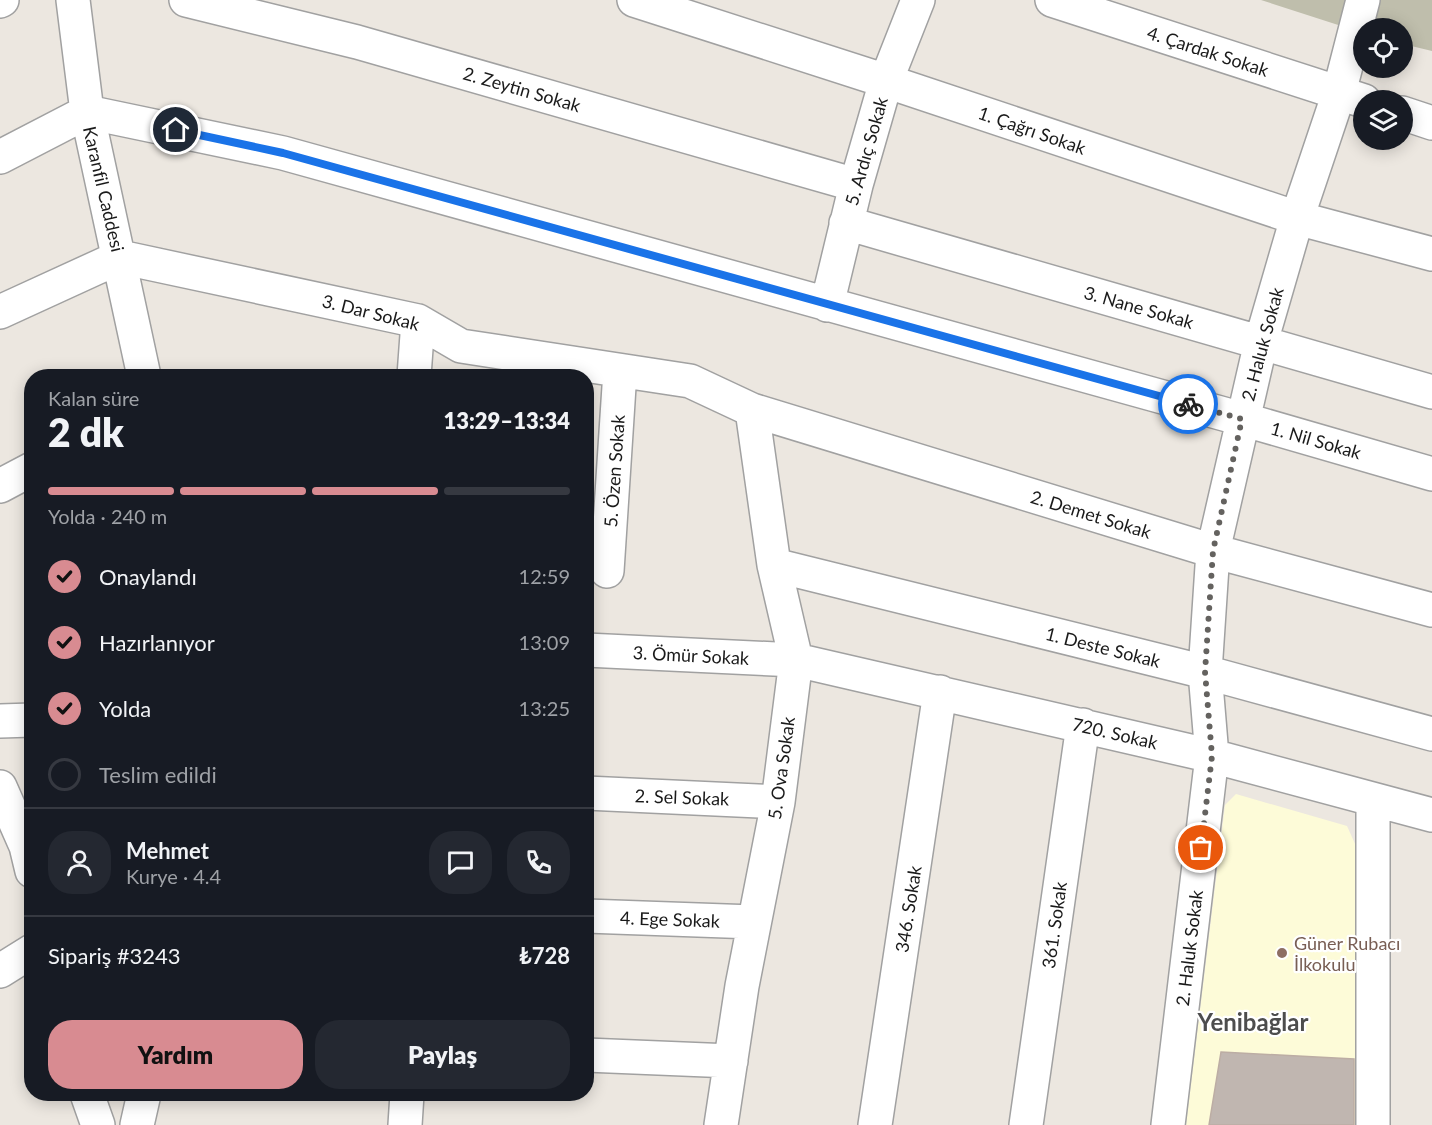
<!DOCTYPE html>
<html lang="tr">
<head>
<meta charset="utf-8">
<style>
	body { margin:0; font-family:Lato,sans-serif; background:#242831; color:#f1f3f6; height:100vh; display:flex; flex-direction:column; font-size:22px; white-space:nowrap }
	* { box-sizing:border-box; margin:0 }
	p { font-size:20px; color:#9ea1a6 }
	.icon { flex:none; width:33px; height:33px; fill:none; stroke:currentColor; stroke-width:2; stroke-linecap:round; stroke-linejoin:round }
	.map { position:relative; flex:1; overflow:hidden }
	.sheet { position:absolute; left:24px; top:369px; width:570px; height:732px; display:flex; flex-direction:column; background:#171b24; border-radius:24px; box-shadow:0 3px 15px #0003 }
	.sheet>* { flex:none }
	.buttons { position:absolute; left:1353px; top:18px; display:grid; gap:12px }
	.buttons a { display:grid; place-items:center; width:60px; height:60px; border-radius:50%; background:#171b24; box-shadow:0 3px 15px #0003; font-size:30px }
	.pin { position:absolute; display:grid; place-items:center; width:51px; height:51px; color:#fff; margin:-26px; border:3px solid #fff; border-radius:50%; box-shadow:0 2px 6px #0007 }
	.courier { position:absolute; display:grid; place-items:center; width:60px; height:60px; margin:-30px; border:4px solid #1a73e8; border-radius:50%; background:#fff; color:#222; box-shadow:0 2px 8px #0007 }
	.headline em { font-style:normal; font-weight:800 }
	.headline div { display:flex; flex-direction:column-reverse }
	.headline { display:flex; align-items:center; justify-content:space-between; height:102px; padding:0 24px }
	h1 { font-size:39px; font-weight:800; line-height:45px }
	.bar { display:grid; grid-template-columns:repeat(4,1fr); gap:9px 6px; align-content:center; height:72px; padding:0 24px }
	.bar i { height:8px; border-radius:4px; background:#363941 }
	.bar .active { background:#d88b91 }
	.bar p { grid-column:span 4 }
	.line { display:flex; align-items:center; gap:15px; padding:0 24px; border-top:2px solid #363941 }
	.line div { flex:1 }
	.round { display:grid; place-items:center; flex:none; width:63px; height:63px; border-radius:24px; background:#242831 }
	ol { padding:0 24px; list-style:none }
	li { display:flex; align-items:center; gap:18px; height:66px }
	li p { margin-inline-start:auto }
	li .icon { padding:6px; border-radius:50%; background:#d88b91; color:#111; stroke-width:4 }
	li:last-child { color:#9ea1a6 }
	li i { width:33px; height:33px; border:3px solid #363941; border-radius:50% }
	.button { display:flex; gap:12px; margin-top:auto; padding:12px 24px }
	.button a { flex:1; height:69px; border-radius:24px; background:#d88b91; color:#111; font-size:24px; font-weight:800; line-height:69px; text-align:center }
	.button a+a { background:#242831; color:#f1f3f6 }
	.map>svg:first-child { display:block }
	.education { fill:#fdfbd8 }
	.construction { fill:#bfbeac }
	.building { fill:#c0b6b0; stroke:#bcada4; stroke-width:1.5 }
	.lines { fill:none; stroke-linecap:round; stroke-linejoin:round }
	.minor-casing { stroke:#a1a1a1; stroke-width:36 }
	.minor { stroke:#fff; stroke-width:33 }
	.done { stroke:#64625f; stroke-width:6; stroke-dasharray:0 10.8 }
	.route { stroke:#1a73e8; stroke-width:8 }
	.education-dot { fill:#8d6e63; stroke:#fff; stroke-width:2 }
	.labels { text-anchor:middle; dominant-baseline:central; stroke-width:4.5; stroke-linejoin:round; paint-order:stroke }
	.street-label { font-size:18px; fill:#1a1a1a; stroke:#fff }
	.education-label { font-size:18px; fill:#785e54; stroke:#fff; text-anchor:start }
	.district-label { font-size:24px; font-weight:bold; fill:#4d4d4d; stroke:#fff }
</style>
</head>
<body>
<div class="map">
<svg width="1432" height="1125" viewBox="0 0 1432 1125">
	<rect width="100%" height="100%" fill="#ece7e0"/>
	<path class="education" d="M 1236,794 L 1347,826 L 1356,846 L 1360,1125 L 1186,1125 L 1225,805 Z"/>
	<path class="construction" d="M 1261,0 L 1432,0 L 1432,51 L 1403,44 L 1402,28 L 1364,28 L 1363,33 Z"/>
	<path class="building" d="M 1221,1052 L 1354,1059 L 1354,1125 L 1209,1125 Z"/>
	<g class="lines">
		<g class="minor-casing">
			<path id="minor" d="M 73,0 L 87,112 L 144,376
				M 186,0 L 357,42 L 856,185
				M 634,0 L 886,81 L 1297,218 L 1432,254
				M 1052,0 L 1364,101
				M 0,1 L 2,0
				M 1402,113 L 1432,123
				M 0,157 L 87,112 L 283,153 L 1242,419 L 1432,474
				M 846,223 L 1432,392
				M 827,305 L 856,185 L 886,81 L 918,0
				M 0,312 L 120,257 L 418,321 L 461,346 L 690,381 L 752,410 L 1213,551 L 1432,610
				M 414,376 L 418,321
				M 0,486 L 32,469
				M 774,565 L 1205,672 L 1432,734
				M 607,571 L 620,371
				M 586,650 L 796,660 L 1212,756 L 1432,815
				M 0,721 L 32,720
				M 0,787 L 26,846 L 32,871
				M 586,793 L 778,802
				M 586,916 L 754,922
				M 0,971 L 32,951
				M 586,1055 L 731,1061
				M 87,1094 L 98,1125
				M 137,1125 L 144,1094
				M 405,1125 L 407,1094
				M 721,1125 L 742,986 L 778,802 L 796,660 L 774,565 L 752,410
				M 875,1125 L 940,692
				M 1026,1125 L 1083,725
				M 1168,1125 L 1212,756 L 1205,672 L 1213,551 L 1261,342 L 1297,218 L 1339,93 L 1363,0
				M 1373,1125 L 1373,800"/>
		</g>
		<use href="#minor" class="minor"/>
	</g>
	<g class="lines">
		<path class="done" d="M 1188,404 L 1242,419 L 1213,551 L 1205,672 L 1212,756 L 1201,848"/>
		<path class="route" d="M 176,130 L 283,153 L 1188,404"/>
	</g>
	<circle class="education-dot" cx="1282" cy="953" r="6"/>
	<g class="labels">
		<g class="street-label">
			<text transform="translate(1208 51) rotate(18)">4. Çardak Sokak</text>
			<text transform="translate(522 89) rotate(16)">2. Zeytin Sokak</text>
			<text transform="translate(1032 130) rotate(19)">1. Çağrı Sokak</text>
			<text transform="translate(866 151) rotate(-74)">5. Ardıç Sokak</text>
			<text transform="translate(104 189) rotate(77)">Karanfil Caddesi</text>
			<text transform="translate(1139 307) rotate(16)">3. Nane Sokak</text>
			<text transform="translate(371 312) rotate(14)">3. Dar Sokak</text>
			<text transform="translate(1262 344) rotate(-75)">2. Haluk Sokak</text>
			<text transform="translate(1316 440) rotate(16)">1. Nil Sokak</text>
			<text transform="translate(614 471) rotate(-86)">5. Özen Sokak</text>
			<text transform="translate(1091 514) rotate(17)">2. Demet Sokak</text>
			<text transform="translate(1103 647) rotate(14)">1. Deste Sokak</text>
			<text transform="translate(691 655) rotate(3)">3. Ömür Sokak</text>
			<text transform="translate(1115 733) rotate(13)">720. Sokak</text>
			<text transform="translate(781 768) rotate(-82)">5. Ova Sokak</text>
			<text transform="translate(682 797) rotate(2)">2. Sel Sokak</text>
			<text transform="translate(908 909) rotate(-81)">346. Sokak</text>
			<text transform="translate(670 919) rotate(2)">4. Ege Sokak</text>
			<text transform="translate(1054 925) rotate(-82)">361. Sokak</text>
			<text transform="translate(1189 948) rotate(-83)">2. Haluk Sokak</text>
		</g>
		<g class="education-label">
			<text x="1294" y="943">Güner Rubacı<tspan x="1294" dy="21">İlkokulu</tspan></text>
		</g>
		<g class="district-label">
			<text x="1253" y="1021">Yenibağlar</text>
		</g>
	</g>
</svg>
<div class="buttons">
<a><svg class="icon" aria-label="locate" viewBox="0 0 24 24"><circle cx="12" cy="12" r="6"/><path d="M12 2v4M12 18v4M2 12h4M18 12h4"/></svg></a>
<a><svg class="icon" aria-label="layers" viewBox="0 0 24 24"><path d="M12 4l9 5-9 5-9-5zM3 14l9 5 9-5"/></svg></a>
</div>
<div class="pin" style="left:1201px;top:848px;background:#ea580c"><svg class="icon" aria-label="bag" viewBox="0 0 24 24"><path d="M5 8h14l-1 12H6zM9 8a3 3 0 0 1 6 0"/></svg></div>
<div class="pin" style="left:176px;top:130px;background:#1f2937"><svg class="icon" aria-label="home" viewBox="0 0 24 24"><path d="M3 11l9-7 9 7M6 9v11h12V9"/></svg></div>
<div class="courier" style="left:1188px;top:404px"><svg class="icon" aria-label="bike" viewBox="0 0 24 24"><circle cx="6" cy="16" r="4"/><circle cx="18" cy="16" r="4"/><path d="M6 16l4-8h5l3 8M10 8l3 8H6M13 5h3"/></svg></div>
<section class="sheet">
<div class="headline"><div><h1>2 dk</h1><p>Kalan süre</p></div><em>13:29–13:34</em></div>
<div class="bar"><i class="active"></i><i class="active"></i><i class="active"></i><i></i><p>Yolda · 240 m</p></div>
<ol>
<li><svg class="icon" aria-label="check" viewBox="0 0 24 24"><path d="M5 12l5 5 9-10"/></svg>Onaylandı<p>12:59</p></li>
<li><svg class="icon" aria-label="check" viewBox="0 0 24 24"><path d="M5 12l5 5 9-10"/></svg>Hazırlanıyor<p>13:09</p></li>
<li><svg class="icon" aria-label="check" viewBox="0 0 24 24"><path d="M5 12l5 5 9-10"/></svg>Yolda<p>13:25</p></li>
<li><i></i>Teslim edildi</li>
</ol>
<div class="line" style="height:108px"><a class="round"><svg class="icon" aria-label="person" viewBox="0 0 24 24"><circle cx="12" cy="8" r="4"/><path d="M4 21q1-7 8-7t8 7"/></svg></a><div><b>Mehmet</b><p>Kurye · 4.4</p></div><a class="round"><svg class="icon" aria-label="chat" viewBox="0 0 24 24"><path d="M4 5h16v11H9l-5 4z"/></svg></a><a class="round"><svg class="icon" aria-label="phone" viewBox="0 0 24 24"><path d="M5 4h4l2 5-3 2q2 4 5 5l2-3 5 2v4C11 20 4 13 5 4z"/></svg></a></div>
<div class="line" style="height:78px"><div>Sipariş #3243</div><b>₺728</b></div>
<div class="button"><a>Yardım</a><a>Paylaş</a></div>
</section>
</div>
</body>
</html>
